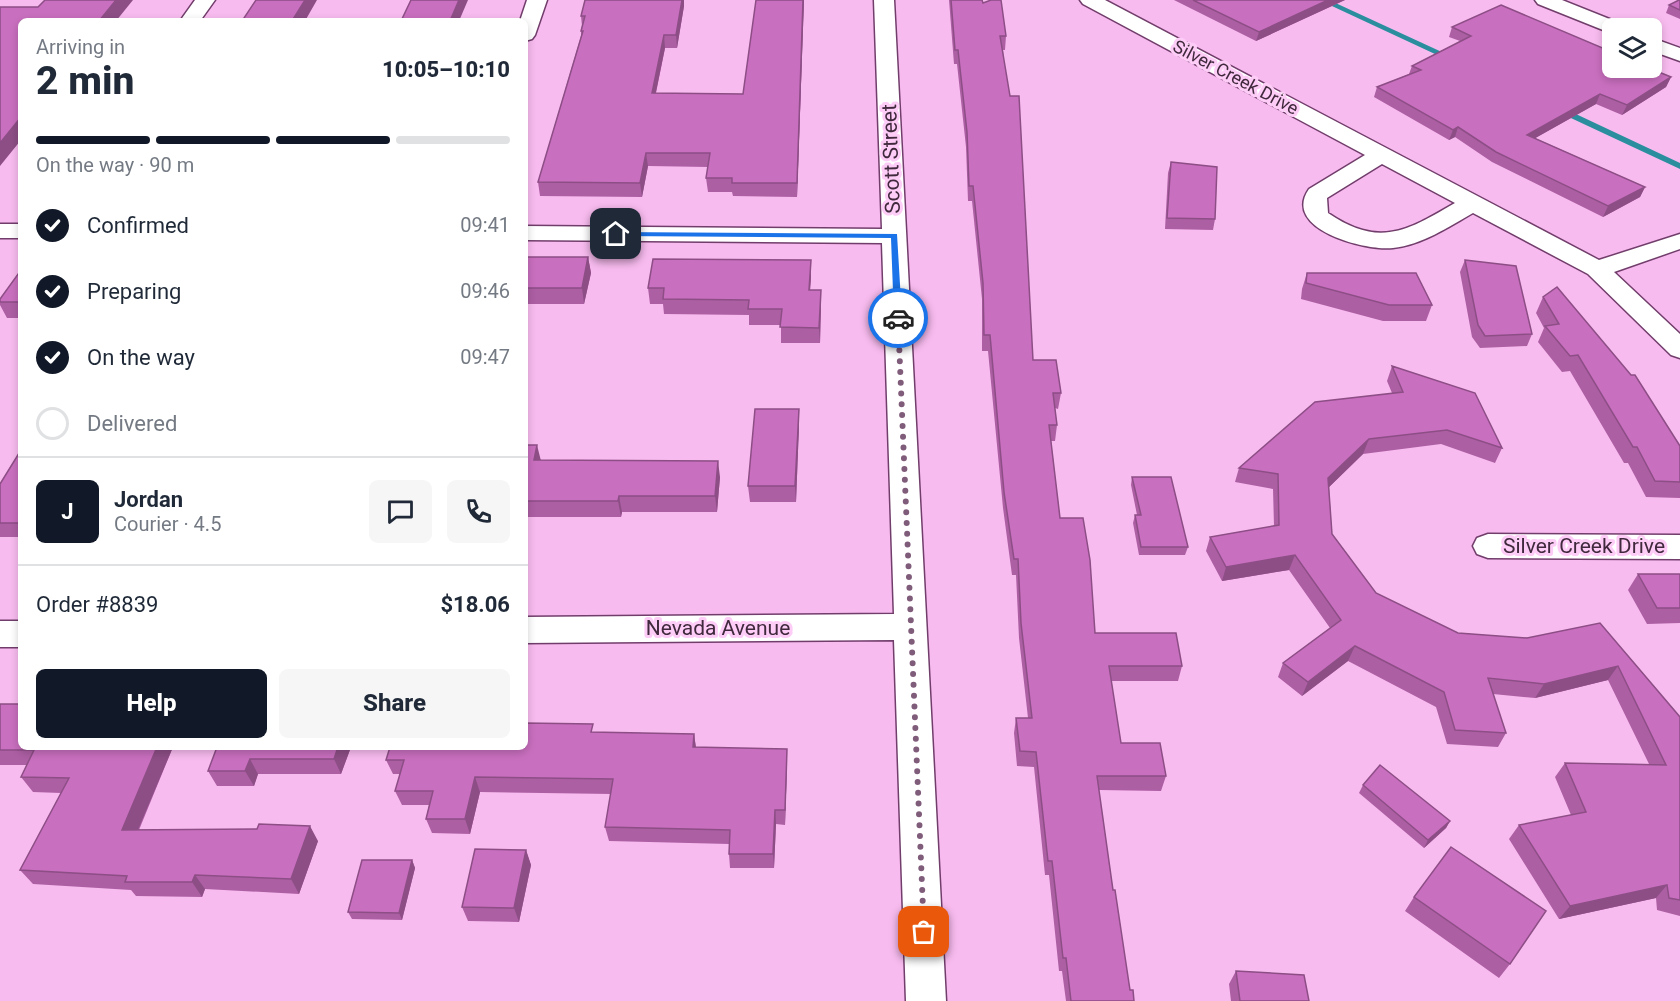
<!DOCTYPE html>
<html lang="en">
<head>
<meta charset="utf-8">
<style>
	body { margin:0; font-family:Roboto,sans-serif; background:#f6f6f7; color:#1f2937; height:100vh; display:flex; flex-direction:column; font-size:22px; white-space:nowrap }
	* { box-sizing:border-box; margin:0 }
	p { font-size:20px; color:#747a83 }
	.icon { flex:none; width:33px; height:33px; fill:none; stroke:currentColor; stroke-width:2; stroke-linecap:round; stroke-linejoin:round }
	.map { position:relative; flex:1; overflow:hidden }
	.drawer { position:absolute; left:18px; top:18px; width:510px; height:732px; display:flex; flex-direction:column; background:#fff; border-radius:9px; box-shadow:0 3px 9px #0003 }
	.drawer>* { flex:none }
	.buttons { position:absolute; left:1602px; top:18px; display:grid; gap:12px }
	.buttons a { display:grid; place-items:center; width:60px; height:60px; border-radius:9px; background:#fff; box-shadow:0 3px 9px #0003; font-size:30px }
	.pin { position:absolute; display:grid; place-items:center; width:51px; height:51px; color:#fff; margin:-26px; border-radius:12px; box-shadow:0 3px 9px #0006 }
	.courier { position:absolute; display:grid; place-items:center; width:60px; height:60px; margin:-30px; border:4px solid #1a73e8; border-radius:50%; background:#fff; color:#222; box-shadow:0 2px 8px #0007 }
	.summary em { font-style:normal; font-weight:800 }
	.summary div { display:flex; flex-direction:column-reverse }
	.summary { display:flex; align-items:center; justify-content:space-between; height:102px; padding:0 18px }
	h1 { font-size:39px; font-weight:800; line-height:45px }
	.bar { display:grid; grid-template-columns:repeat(4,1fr); gap:9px 6px; align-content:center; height:72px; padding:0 18px }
	.bar i { height:8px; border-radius:4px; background:#e0e1e3 }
	.bar .current { background:#111827 }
	.bar p { grid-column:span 4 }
	.line { display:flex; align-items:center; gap:15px; padding:0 18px; border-top:2px solid #e0e1e3 }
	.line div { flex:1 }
	.round { display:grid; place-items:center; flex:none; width:63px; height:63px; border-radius:9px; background:#f6f6f7 }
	ol { padding:0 18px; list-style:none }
	li { display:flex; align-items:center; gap:18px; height:66px }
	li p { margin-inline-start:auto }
	li .icon { padding:6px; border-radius:50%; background:#111827; color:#fff; stroke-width:4 }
	li:last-child { color:#747a83 }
	li i { width:33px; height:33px; border:3px solid #e0e1e3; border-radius:50% }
	.button { display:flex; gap:12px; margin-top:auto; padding:12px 18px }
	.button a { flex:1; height:69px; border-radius:9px; background:#111827; color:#fff; font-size:24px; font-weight:800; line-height:69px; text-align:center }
	.button a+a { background:#f6f6f7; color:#1f2937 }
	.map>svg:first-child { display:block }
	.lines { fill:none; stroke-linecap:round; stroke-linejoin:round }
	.stream { fill:#2b8e9f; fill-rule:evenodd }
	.street-casing { stroke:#713d6b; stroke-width:3 }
	.street { fill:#fff; fill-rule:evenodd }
	.wall { fill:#ad5fa4 }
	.shaded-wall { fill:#8d4e86 }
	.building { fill:#c96fbf; stroke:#8d4e86; stroke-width:1.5 }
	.route { fill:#1a73e8 }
	.done { stroke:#805c7b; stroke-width:6; stroke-dasharray:0 10.8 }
	.labels { text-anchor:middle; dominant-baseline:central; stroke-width:6; stroke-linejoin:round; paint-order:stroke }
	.far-street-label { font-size:18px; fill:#40293d; stroke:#fecdf7 }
	.street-label { font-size:21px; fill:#40293d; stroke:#fecdf7 }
</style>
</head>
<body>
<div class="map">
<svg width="1680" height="1001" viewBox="0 0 1680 1001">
	<rect width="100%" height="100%" fill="#f8bbef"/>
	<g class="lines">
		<path class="stream" d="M 1319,0 L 1329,0 L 1457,59 L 1450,61 Z
			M 1561,107 L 1680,163 L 1680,169 L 1558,112 L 1557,110 Z"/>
		<g class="street-casing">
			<path id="street" d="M 195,0 L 215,0 L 200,21 L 180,21 Z
				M 527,0 L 547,0 L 535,35 L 532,39 L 525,41 L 525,21 L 520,21 Z
				M 874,0 L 894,0 L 946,1001 L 906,1001 L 894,640 L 525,643 L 525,617 L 894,614 L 882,243 L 525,240 L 525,226 L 882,229 Z
				M 1080,0 L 1105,0 L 1599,260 L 1680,234 L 1680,249 L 1614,272 L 1680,334 L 1680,358 L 1671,355 L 1588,274 L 1473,213 C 1448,227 1422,245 1393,248 C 1365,251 1281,229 1309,189 L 1365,155 L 1083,4 ZM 1382,164 L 1455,203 C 1407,231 1379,248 1328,213 L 1327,198 Z
				M 1535,0 L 1562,0 L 1622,24 L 1625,28 L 1612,28 L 1612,33 L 1608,32 L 1538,4 Z
				M 1652,38 L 1680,48 L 1680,61 L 1652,51 Z
				M 0,224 L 21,224 L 21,238 L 0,238 Z
				M 1488,534 L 1680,535 L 1680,559 L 1488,558 L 1477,554 L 1473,546 L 1477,538 Z
				M 0,621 L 21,621 L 21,647 L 0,647 Z"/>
		</g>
		<use href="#street" class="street"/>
	</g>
	<path class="wall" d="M 585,0 L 684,0 L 684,6 L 677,48 L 665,48 L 656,93 L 743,94 L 756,0 L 804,0 L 797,197 L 733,196 L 732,192 L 708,192 L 706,178 L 708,167 L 648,166 L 642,197 L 540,196 L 538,182 L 581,36 L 581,31 L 582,26 L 581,16 Z
		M 949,0 L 982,0 L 983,3 L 1006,36 L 1005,50 L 1003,50 L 1033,360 L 1061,393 L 1058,409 L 1055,408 L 1057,425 L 1055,441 L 1051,441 L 1060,518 L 1095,633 L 1182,666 L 1178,681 L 1111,681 L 1121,743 L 1166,776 L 1161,791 L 1099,790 L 1113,890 L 1130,990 L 1134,1001 L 1066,1001 L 1062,971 L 1059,971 L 1049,875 L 1045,875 L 1034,767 L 1017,766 L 1014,733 L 1016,718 L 1028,718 L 1019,638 L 1016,575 L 1012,575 L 1003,508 L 988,351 L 982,351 L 982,299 L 972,201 L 968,201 L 966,147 L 957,64 L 954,64 Z
		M 1174,0 L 1345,0 L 1256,41 Z
		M 1680,0 L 1680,19 L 1666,13 L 1669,5 Z
		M 1452,27 L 1671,77 L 1666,87 L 1622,115 L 1596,104 L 1535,138 L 1645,187 L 1640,197 L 1603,217 L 1492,162 L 1455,137 L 1449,140 L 1374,97 L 1377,87 L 1409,74 L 1412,66 L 1460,41 L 1449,37 Z
		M 1171,162 L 1215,219 L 1213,230 L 1165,229 L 1168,173 Z
		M 525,257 L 588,257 L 591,273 L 584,304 L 525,304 Z
		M 1465,260 L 1532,334 L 1527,346 L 1480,348 L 1472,337 L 1460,272 Z
		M 21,270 L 21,318 L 7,318 L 0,305 L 0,299 Z
		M 1307,273 L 1432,305 L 1426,321 L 1383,321 L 1301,299 L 1302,289 Z
		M 811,276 L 810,290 L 821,290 L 820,343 L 781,343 L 781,325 L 749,325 L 749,315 L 664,314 L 663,304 L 650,304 L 648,288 Z
		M 1543,297 L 1680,446 L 1680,498 L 1646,497 L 1628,463 L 1624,463 L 1570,371 L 1562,372 L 1538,342 L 1544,328 L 1536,313 Z
		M 1392,366 L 1502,448 L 1495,463 L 1441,444 L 1363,454 L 1329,487 L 1332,534 L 1376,593 L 1458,633 L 1527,638 L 1600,623 L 1680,717 L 1680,916 L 1657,910 L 1656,898 L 1559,919 L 1509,839 L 1519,825 L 1571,815 L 1555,777 L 1565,763 L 1649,764 L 1608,680 L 1535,698 L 1493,694 L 1506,733 L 1498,747 L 1447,744 L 1436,707 L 1348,661 L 1302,696 L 1278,677 L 1283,663 L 1330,628 L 1289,570 L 1222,581 L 1206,551 L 1210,537 L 1274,526 L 1273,489 L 1235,482 L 1239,468 L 1392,393 L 1387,381 Z
		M 799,409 L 799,425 L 796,502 L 750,502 L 748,486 Z
		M 525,445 L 541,460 L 720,477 L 717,512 L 622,512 L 621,517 L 528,517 L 526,526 L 525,526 Z
		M 21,450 L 21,537 L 0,537 L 0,484 Z
		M 1132,477 L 1188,547 L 1185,555 L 1139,555 L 1133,523 L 1135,515 L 1137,515 L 1131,485 Z
		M 1638,574 L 1680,574 L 1680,623 L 1647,624 L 1628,590 Z
		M 0,704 L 173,747 L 139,830 L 318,841 L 299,894 L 205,889 L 202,897 L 136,896 L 131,890 L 33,884 L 20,870 L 61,793 L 33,792 L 21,777 L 27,765 L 0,765 Z
		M 595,732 L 694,734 L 696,748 L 787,749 L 787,764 L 785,825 L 776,824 L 774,868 L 730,868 L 729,854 L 729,844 L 609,841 L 605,827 L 611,794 L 480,792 L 470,834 L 432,833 L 426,819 L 429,805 L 402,805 L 395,791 L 400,774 L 393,774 L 386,760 Z
		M 217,747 L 351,747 L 341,774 L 258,774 L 254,786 L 217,786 L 208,771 Z
		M 1363,785 L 1450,821 L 1446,828 L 1424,848 L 1359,793 Z
		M 526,850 L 531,865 L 519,922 L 468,921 L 462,907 Z
		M 412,860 L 415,868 L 402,920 L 352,919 L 348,912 Z
		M 1414,897 L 1510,964 L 1499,978 L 1405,911 Z
		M 1236,971 L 1309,1001 L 1231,1001 L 1229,984 Z"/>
	<path class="shaded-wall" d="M 116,0 L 133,0 L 116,21 L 99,21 Z
		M 305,0 L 317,0 L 305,21 L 292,21 Z
		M 459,0 L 468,0 L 459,21 L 450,21 Z
		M 682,0 L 684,0 L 684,6 L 677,48 L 676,35 Z
		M 803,0 L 804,0 L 797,197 L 797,183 Z
		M 1328,0 L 1345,0 L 1256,41 L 1259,32 Z
		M 664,35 L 665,48 L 653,106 L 652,93 Z
		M 1671,77 L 1666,87 L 1622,115 L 1627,105 Z
		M 1600,94 L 1596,104 L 1523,145 L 1527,135 Z
		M 21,117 L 21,140 L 0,166 L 0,143 Z
		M 1458,127 L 1455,137 L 1449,140 L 1453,130 Z
		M 646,153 L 648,166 L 642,197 L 640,183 Z
		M 1645,187 L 1640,197 L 1603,217 L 1608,206 Z
		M 588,257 L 591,273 L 584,304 L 582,288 Z
		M 811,260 L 811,276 L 809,306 L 809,290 Z
		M 821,290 L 821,306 L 820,343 L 819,328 Z
		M 799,409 L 799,425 L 796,502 L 795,486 Z
		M 1369,439 L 1363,454 L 1323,493 L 1328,478 Z
		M 537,445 L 541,461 L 534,460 Z
		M 718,461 L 720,477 L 717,512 L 715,496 Z
		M 619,496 L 622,512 L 621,517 L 618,501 Z
		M 525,504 L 528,517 L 526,526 L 525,522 Z
		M 1295,555 L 1289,570 L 1222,581 L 1226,567 Z
		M 1355,646 L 1348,661 L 1302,696 L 1308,682 Z
		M 1618,666 L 1608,680 L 1535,698 L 1544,684 Z
		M 694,734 L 696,748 L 693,747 Z
		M 157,747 L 173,747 L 132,844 L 122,830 Z
		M 338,747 L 351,747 L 341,774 L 334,759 Z
		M 787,749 L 787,764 L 785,825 L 785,810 Z
		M 250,759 L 258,774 L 254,786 L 245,771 Z
		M 475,777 L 480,792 L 470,834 L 465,819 Z
		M 775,810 L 776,824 L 774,868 L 773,854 Z
		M 1450,821 L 1446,828 L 1424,848 L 1428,840 Z
		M 310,826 L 318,841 L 299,894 L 291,879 Z
		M 526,850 L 531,865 L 519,922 L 514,908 Z
		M 412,860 L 415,868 L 402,920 L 399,913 Z
		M 195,875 L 205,889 L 202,897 L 192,882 Z
		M 1667,885 L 1656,898 L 1559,919 L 1570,906 Z"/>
	<path class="building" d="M 45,0 L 116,0 L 99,21 L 21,21 L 21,117 L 0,143 L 0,7 L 38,7 Z
		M 256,0 L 305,0 L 292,21 L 242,21 Z
		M 411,0 L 459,0 L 450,21 L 401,21 Z
		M 585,0 L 682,0 L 676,35 L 664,35 L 652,93 L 743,94 L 756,0 L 803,0 L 797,183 L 732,183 L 732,178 L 706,178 L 710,153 L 646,153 L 640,183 L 538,182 L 583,31 L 581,31 L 585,16 L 581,16 Z
		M 951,0 L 982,0 L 983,3 L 991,0 L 1001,0 L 1006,36 L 1000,36 L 1010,96 L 1019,96 L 1033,360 L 1056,360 L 1061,393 L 1053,393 L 1057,425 L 1049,425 L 1060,518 L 1083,518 L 1090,560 L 1095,633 L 1176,633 L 1182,666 L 1109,666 L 1121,743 L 1160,743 L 1166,776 L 1097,776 L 1113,890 L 1115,890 L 1130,990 L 1133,990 L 1134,1001 L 1071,1001 L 1066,958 L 1063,958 L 1052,861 L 1048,861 L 1036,752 L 1020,751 L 1016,718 L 1032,718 L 1021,623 L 1018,559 L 1014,559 L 1004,492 L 990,335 L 984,335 L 983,283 L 973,186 L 969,186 L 967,132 L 958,50 L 955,50 Z
		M 1193,0 L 1328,0 L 1259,32 Z
		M 1680,0 L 1680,10 L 1669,5 L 1679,0 Z
		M 1501,5 L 1612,52 L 1612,68 L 1649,68 L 1671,77 L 1627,105 L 1600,94 L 1527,135 L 1645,187 L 1608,206 L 1496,152 L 1458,127 L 1453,130 L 1377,87 L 1421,70 L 1412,66 L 1471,36 L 1452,27 Z
		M 1171,162 L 1217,167 L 1215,219 L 1167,218 Z
		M 525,257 L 588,257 L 582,288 L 525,288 Z
		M 653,259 L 811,260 L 809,290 L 821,290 L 819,328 L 780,327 L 782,309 L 748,309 L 749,300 L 663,299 L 664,288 L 648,288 Z
		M 1465,260 L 1516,266 L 1532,334 L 1485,336 L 1478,325 Z
		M 21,270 L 21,302 L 0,302 L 0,299 Z
		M 1307,273 L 1416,273 L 1432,305 L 1389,305 L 1306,283 Z
		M 1557,287 L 1631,375 L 1635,375 L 1680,446 L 1680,482 L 1655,481 L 1637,447 L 1633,447 L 1578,355 L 1570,356 L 1545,326 L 1559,324 L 1543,297 Z
		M 1392,366 L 1475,393 L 1502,448 L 1447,430 L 1369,439 L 1328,478 L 1332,534 L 1376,593 L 1458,633 L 1527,638 L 1600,623 L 1680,717 L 1680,900 L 1669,898 L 1667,885 L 1570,906 L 1519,825 L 1586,812 L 1565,763 L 1666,765 L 1618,666 L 1544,684 L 1488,678 L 1506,733 L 1455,730 L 1444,692 L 1355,646 L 1308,682 L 1283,663 L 1341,620 L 1295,555 L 1226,567 L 1210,537 L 1279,525 L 1278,474 L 1239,468 L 1315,402 L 1403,392 Z
		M 755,409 L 799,409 L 795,486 L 748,486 Z
		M 525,445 L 537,445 L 534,460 L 718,461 L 715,496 L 619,496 L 618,501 L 525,501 Z
		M 21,450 L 21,523 L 0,523 L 0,484 Z
		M 1132,477 L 1171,477 L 1188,547 L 1141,547 L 1135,515 L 1141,515 Z
		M 1638,574 L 1680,574 L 1680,608 L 1657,608 Z
		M 0,704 L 21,704 L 21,747 L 157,747 L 122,830 L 257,829 L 259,824 L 310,826 L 291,879 L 195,875 L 192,882 L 125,882 L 127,876 L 20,870 L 69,778 L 21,777 L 34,750 L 0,750 Z
		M 525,723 L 593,724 L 591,732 L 694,734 L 693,747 L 787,749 L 785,810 L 775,810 L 773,854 L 729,854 L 730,830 L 605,827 L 613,779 L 475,777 L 465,819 L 426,819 L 433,791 L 395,791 L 404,760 L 386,760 L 390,747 L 525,747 Z
		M 217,747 L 338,747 L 334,759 L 250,759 L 245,771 L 208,771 Z
		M 1380,765 L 1450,821 L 1428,840 L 1363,785 Z
		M 1451,847 L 1546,911 L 1510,964 L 1414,897 Z
		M 475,849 L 526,850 L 514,908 L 462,907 Z
		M 362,860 L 412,860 L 399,913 L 348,912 Z
		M 1236,971 L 1304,975 L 1309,1001 L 1240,1001 Z"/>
	<path class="route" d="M 613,232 L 897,234 L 902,318 L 898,321 L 894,318 L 891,238 L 616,236 Z"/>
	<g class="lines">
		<path class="done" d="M 898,318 L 924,932"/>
	</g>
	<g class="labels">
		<g class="far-street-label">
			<text transform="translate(1236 77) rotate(28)">Silver Creek Drive</text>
		</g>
		<g class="street-label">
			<text transform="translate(891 159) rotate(-92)">Scott Street</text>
			<text x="1584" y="546">Silver Creek Drive</text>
			<text x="718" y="628">Nevada Avenue</text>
		</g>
	</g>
</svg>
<div class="buttons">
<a><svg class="icon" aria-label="layers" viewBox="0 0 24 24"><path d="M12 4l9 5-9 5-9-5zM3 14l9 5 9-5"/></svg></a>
</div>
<div class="pin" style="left:924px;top:932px;background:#ea580c"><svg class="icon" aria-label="bag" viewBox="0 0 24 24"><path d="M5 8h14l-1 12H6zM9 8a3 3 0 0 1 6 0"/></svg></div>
<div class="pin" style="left:616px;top:234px;background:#1f2937"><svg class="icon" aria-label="home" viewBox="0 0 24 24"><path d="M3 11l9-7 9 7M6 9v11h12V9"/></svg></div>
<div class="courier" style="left:898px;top:318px"><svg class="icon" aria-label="car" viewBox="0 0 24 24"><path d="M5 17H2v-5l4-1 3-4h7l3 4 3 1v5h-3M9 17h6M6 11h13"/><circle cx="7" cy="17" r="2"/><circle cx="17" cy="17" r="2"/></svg></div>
<section class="drawer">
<div class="summary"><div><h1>2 min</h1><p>Arriving in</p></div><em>10:05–10:10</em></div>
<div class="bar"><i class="current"></i><i class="current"></i><i class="current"></i><i></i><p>On the way · 90 m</p></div>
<ol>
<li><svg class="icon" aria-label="check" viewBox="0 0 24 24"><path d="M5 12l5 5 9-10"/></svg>Confirmed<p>09:41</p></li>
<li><svg class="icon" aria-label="check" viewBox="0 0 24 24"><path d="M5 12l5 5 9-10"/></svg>Preparing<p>09:46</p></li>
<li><svg class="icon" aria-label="check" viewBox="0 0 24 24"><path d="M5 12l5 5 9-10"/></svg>On the way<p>09:47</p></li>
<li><i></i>Delivered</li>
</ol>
<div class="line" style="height:108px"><b class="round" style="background:#111827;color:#fff">J</b><div><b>Jordan</b><p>Courier · 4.5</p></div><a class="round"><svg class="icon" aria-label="chat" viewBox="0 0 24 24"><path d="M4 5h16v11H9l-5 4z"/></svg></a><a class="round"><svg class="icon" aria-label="phone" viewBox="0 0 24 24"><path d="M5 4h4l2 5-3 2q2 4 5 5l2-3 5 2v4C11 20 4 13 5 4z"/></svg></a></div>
<div class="line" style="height:78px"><div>Order #8839</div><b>$18.06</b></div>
<div class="button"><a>Help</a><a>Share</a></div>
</section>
</div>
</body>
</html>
